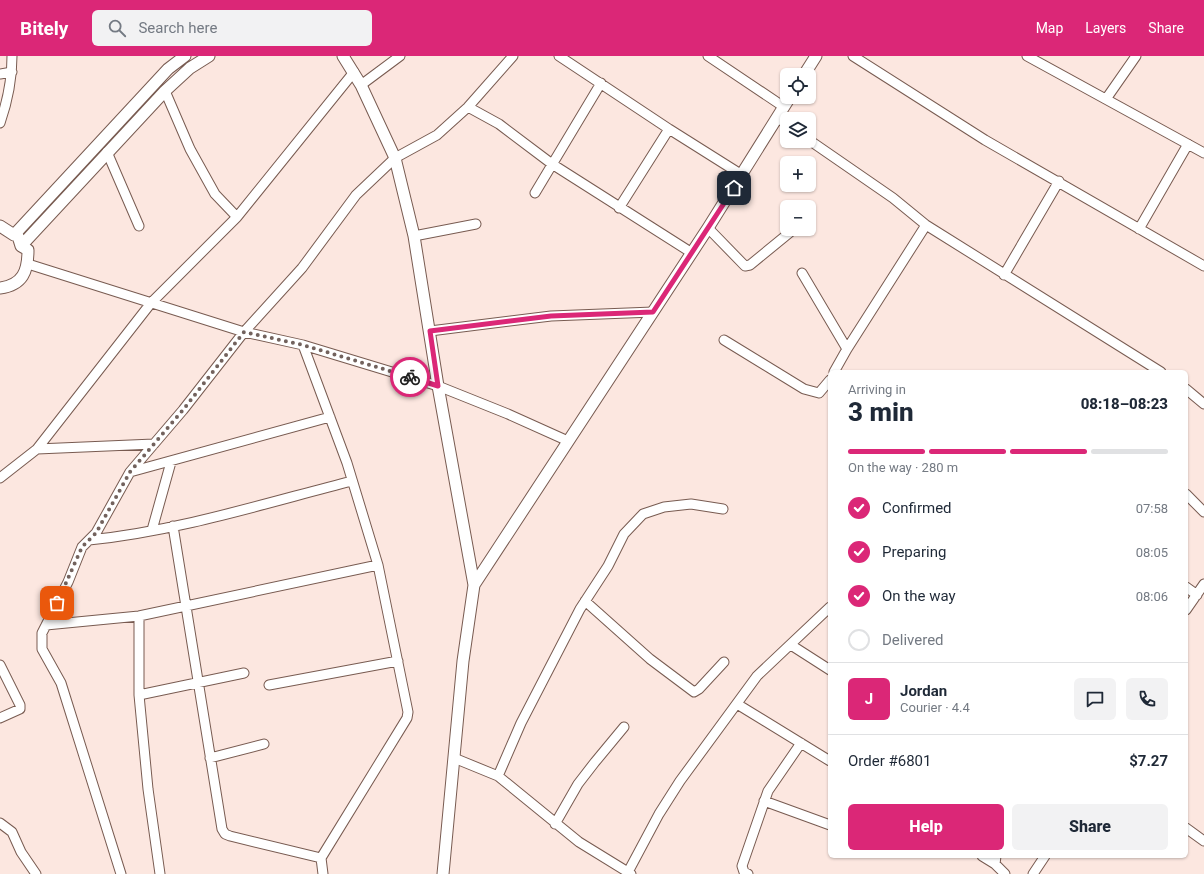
<!DOCTYPE html>
<html lang="en">
<head>
<meta charset="utf-8">
<style>
	body { margin:0; font-family:Roboto,sans-serif; background:#f2f2f3; color:#1f2937; height:100vh; display:flex; flex-direction:column; font-size:15px; white-space:nowrap }
	* { box-sizing:border-box; margin:0 }
	p { font-size:13px; color:#747a83 }
	.icon { flex:none; width:22px; height:22px; fill:none; stroke:currentColor; stroke-width:2; stroke-linecap:round; stroke-linejoin:round }
	.map { position:relative; flex:1; overflow:hidden }
	.details { position:absolute; left:828px; top:314px; width:360px; height:488px; display:flex; flex-direction:column; background:#fff; border-radius:6px; box-shadow:0 1px 3px #0004 }
	.details>* { flex:none }
	.tools { position:absolute; left:780px; top:12px; display:grid; gap:8px }
	.tools a { display:grid; place-items:center; width:36px; height:36px; border-radius:6px; background:#fff; box-shadow:0 1px 3px #0004; font-size:20px }
	.pin { position:absolute; display:grid; place-items:center; width:34px; height:34px; color:#fff; margin:-17px; border-radius:8px; box-shadow:0 2px 6px #0006 }
	.courier { position:absolute; display:grid; place-items:center; width:40px; height:40px; margin:-20px; border:3px solid #db2777; border-radius:50%; background:#fff; color:#222; box-shadow:0 1px 5px #0007 }
	.head em { font-style:normal; font-weight:800 }
	.head div { display:flex; flex-direction:column-reverse }
	.head { display:flex; align-items:center; justify-content:space-between; height:68px; padding:0 20px }
	h1 { font-size:26px; font-weight:800; line-height:30px }
	.bar { display:grid; grid-template-columns:repeat(4,1fr); gap:6px 4px; align-content:center; height:48px; padding:0 20px }
	.bar i { height:5px; border-radius:3px; background:#e0e1e3 }
	.bar .current { background:#db2777 }
	.bar p { grid-column:span 4 }
	.line { display:flex; align-items:center; gap:10px; padding:0 20px; border-top:1px solid #e0e1e3 }
	.line div { flex:1 }
	.round { display:grid; place-items:center; flex:none; width:42px; height:42px; border-radius:6px; background:#f2f2f3 }
	ol { padding:0 20px; list-style:none }
	li { display:flex; align-items:center; gap:12px; height:44px }
	li p { margin-inline-start:auto }
	li .icon { padding:4px; border-radius:50%; background:#db2777; color:#fff; stroke-width:4 }
	li:last-child { color:#747a83 }
	li i { width:22px; height:22px; border:2px solid #e0e1e3; border-radius:50% }
	.cta { display:flex; gap:8px; margin-top:auto; padding:8px 20px }
	.cta a { flex:1; height:46px; border-radius:6px; background:#db2777; color:#fff; font-size:16px; font-weight:800; line-height:46px; text-align:center }
	.cta a+a { background:#f2f2f3; color:#1f2937 }
	header { display:flex; align-items:center; gap:24px; box-sizing:border-box; height:56px; padding:0 20px; background:#db2777; color:#fff }
	header strong { font-size:19px }
	nav { display:flex; gap:22px; margin-inline-start:auto; font-size:14px }
	.search { width:280px; height:36px; background:#f2f2f3; display:flex; align-items:center; gap:10px; box-sizing:border-box; padding:0 14px; border-radius:6px; color:#747a83; font-size:15px }
	.map>svg:first-child { display:block }
	.lines { fill:none; stroke-linecap:round; stroke-linejoin:round }
	.minor-casing { stroke:#785b51; stroke-width:11 }
	.tertiary-casing { stroke:#785b51; stroke-width:13 }
	.minor { stroke:#fff; stroke-width:9 }
	.tertiary { stroke:#fff; stroke-width:11 }
	.done { stroke:#72625d; stroke-width:4; stroke-dasharray:0 7.2 }
	.route { stroke:#db2777; stroke-width:5 }
</style>
</head>
<body>
<header>
<strong>Bitely</strong>
<div class="search"><svg class="icon" aria-label="search" viewBox="0 0 24 24"><circle cx="10" cy="10" r="6"/><path d="M15 15l6 6"/></svg>Search here</div>
<nav><a>Map</a><a>Layers</a><a>Share</a></nav>
</header>
<div class="map">
<svg width="1204" height="818" viewBox="0 0 1204 818">
	<rect width="100%" height="100%" fill="#fce7e0"/>
	<g class="lines">
		<g class="minor-casing">
			<path id="minor" d="M 559,0 L 669,73 L 742,119
				M 708,0 L 784,51
				M 853,0 L 985,84 L 1204,210
				M 1027,0 L 1204,97
				M 0,18 L 12,16
				M 361,29 L 400,0
				M 165,35 L 190,93 L 215,138 L 237,161
				M 1106,43 L 1136,0
				M 468,51 L 499,68 L 552,108 L 692,197
				M 777,62 L 787,68
				M 0,67 C 8,44 12,24 12,0
				M 809,84 L 893,142 L 926,169 L 1161,316
				M 107,96 L 139,170
				M 535,137 L 601,27
				M 619,152 L 669,73
				M 708,172 L 745,210 L 750,209 L 794,173
				M 1139,173 L 1188,88
				M 414,180 L 476,168
				M 28,208 L 244,276 L 303,289 L 438,330 L 508,358 L 568,385
				M 802,217 L 847,293
				M 1004,219 L 1059,125
				M 430,275 L 551,260 L 653,256
				M 724,284 L 804,333 L 819,337 L 830,324
				M 303,289 L 347,407 L 378,509 L 408,656 L 407,662 L 321,802
				M 834,316 L 847,293 L 926,169
				M 1186,333 L 1204,348
				M 37,393 L 154,388
				M 130,416 L 330,361
				M 0,422 L 37,393 L 151,247 L 237,161 L 354,16
				M 1186,438 L 1204,456
				M 173,470 L 222,773 L 225,778 L 230,780 L 321,802 L 323,818
				M 152,474 L 171,406
				M 89,484 C 178,475 266,447 352,425
				M 1186,531 L 1197,539
				M 585,545 L 650,603 L 694,636 L 699,633 L 724,606
				M 1186,554 L 1204,528
				M 139,560 L 139,639 L 148,733 L 160,818
				M 46,569 L 139,560 L 378,509
				M 791,589 L 830,614
				M 0,609 L 20,649 L 20,653 L 0,662
				M 269,629 L 398,605
				M 139,639 L 244,617
				M 737,648 L 830,705
				M 210,702 L 264,688
				M 454,702 L 498,720 L 579,786 L 631,818
				M 498,720 L 521,667 L 580,553 L 608,510 L 624,478 L 643,458 L 664,451 L 691,448 L 723,453
				M 764,745 L 830,769
				M 0,767 L 12,776 L 21,796 L 36,818
				M 555,768 L 578,728 L 595,706 L 624,671
				M 1186,772 L 1204,785
				M 982,800 L 995,808
				M 996,800 L 995,808 L 1005,818
				M 628,816 L 659,758 L 680,725 L 757,620 L 830,551
				M 121,818 L 61,627 L 42,593 L 42,577 L 68,526 L 82,491 L 96,477 L 130,416 L 183,354 L 244,276 L 302,212 L 356,139 L 395,102 L 437,79 L 468,51 L 513,0
				M 748,818 L 744,816 L 742,810 L 768,735 L 801,687
				M 1033,818 L 1045,800"/>
		</g>
		<g class="tertiary-casing">
			<path id="tertiary" d="M 343,0 L 361,29 L 395,102 L 414,180 L 438,330 L 474,529 L 463,605 L 443,818
				M 804,19 L 816,0
				M 0,170 L 14,179 L 17,177 L 21,190 L 28,194 C 28,215 23,229 0,232
				M 14,179 L 168,13 L 185,0
				M 21,190 L 165,35 L 190,12 L 209,0
				M 474,529 L 708,172 L 790,41"/>
		</g>
		<use href="#minor" class="minor"/>
		<use href="#tertiary" class="tertiary"/>
	</g>
	<g class="lines">
		<path class="done" d="M 57,547 L 82,491 L 96,477 L 130,416 L 183,354 L 244,276 L 303,289 L 410,321"/>
		<path class="route" d="M 410,321 L 438,330 L 430,275 L 551,260 L 653,256 L 734,132"/>
	</g>
</svg>
<div class="tools">
<a><svg class="icon" aria-label="locate" viewBox="0 0 24 24"><circle cx="12" cy="12" r="6"/><path d="M12 2v4M12 18v4M2 12h4M18 12h4"/></svg></a>
<a><svg class="icon" aria-label="layers" viewBox="0 0 24 24"><path d="M12 4l9 5-9 5-9-5zM3 14l9 5 9-5"/></svg></a>
<a>+</a>
<a>−</a>
</div>
<div class="pin" style="left:57px;top:547px;background:#ea580c"><svg class="icon" aria-label="bag" viewBox="0 0 24 24"><path d="M5 8h14l-1 12H6zM9 8a3 3 0 0 1 6 0"/></svg></div>
<div class="pin" style="left:734px;top:132px;background:#1f2937"><svg class="icon" aria-label="home" viewBox="0 0 24 24"><path d="M3 11l9-7 9 7M6 9v11h12V9"/></svg></div>
<div class="courier" style="left:410px;top:321px"><svg class="icon" aria-label="bike" viewBox="0 0 24 24"><circle cx="6" cy="16" r="4"/><circle cx="18" cy="16" r="4"/><path d="M6 16l4-8h5l3 8M10 8l3 8H6M13 5h3"/></svg></div>
<section class="details">
<div class="head"><div><h1>3 min</h1><p>Arriving in</p></div><em>08:18–08:23</em></div>
<div class="bar"><i class="current"></i><i class="current"></i><i class="current"></i><i></i><p>On the way · 280 m</p></div>
<ol>
<li><svg class="icon" aria-label="check" viewBox="0 0 24 24"><path d="M5 12l5 5 9-10"/></svg>Confirmed<p>07:58</p></li>
<li><svg class="icon" aria-label="check" viewBox="0 0 24 24"><path d="M5 12l5 5 9-10"/></svg>Preparing<p>08:05</p></li>
<li><svg class="icon" aria-label="check" viewBox="0 0 24 24"><path d="M5 12l5 5 9-10"/></svg>On the way<p>08:06</p></li>
<li><i></i>Delivered</li>
</ol>
<div class="line" style="height:72px"><b class="round" style="background:#db2777;color:#fff">J</b><div><b>Jordan</b><p>Courier · 4.4</p></div><a class="round"><svg class="icon" aria-label="chat" viewBox="0 0 24 24"><path d="M4 5h16v11H9l-5 4z"/></svg></a><a class="round"><svg class="icon" aria-label="phone" viewBox="0 0 24 24"><path d="M5 4h4l2 5-3 2q2 4 5 5l2-3 5 2v4C11 20 4 13 5 4z"/></svg></a></div>
<div class="line" style="height:52px"><div>Order #6801</div><b>$7.27</b></div>
<div class="cta"><a>Help</a><a>Share</a></div>
</section>
</div>
</body>
</html>
